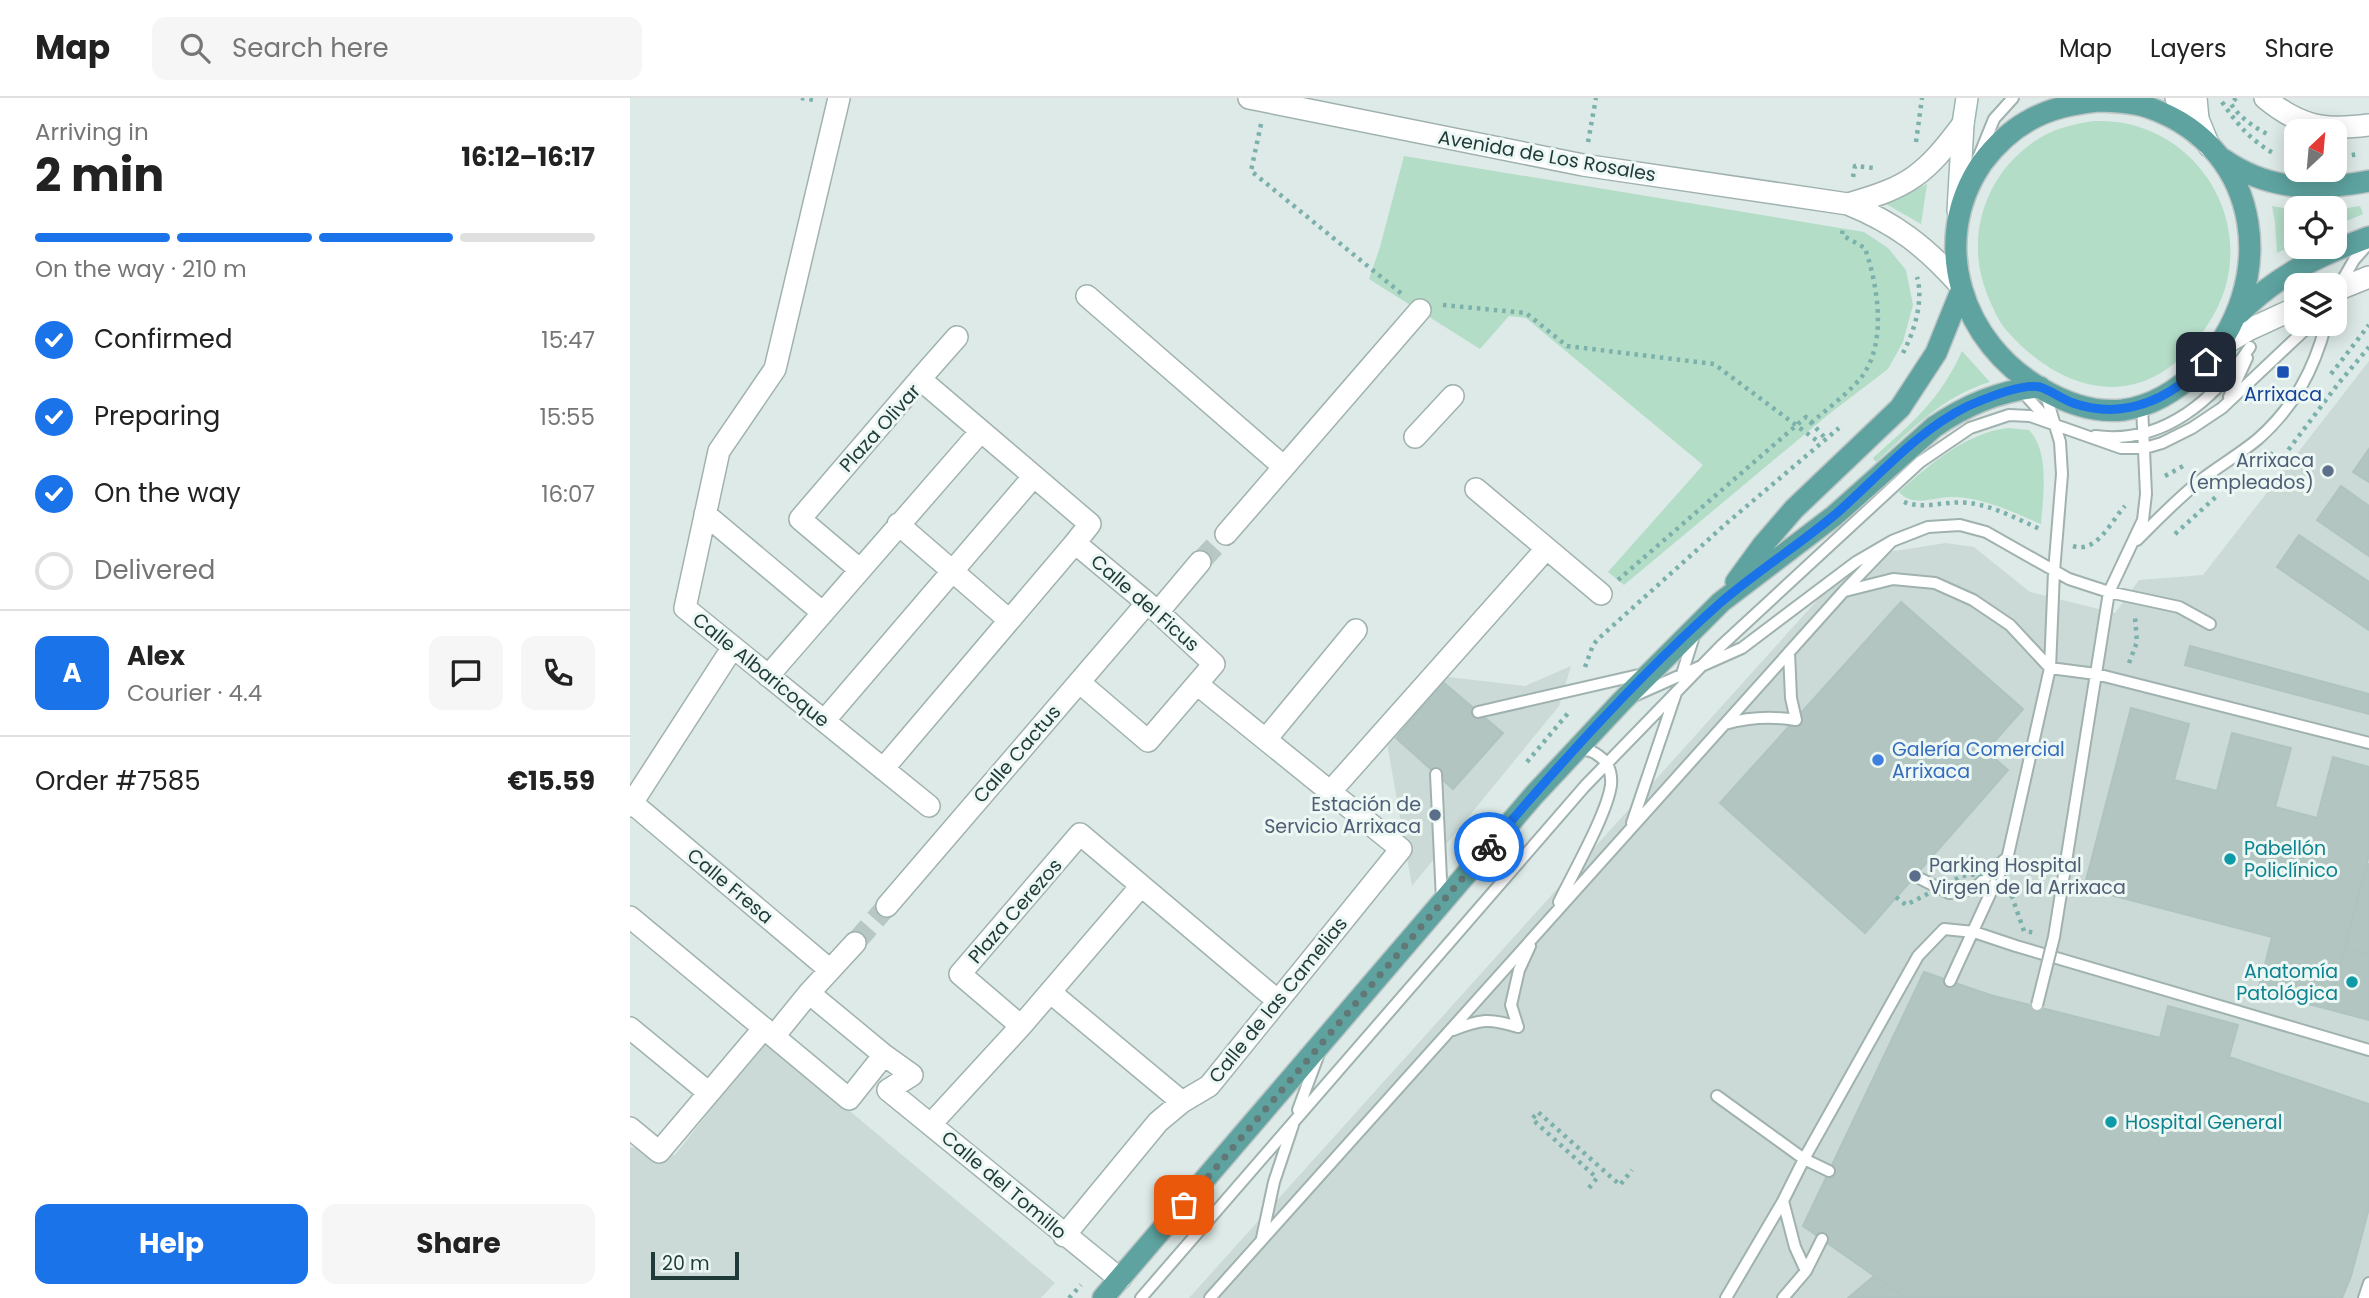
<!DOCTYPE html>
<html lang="en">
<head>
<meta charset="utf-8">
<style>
	body { margin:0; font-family:Poppins,sans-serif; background:#f6f6f6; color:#222; height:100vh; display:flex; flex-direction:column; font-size:26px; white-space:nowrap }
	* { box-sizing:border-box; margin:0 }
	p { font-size:23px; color:#767676 }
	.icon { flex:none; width:38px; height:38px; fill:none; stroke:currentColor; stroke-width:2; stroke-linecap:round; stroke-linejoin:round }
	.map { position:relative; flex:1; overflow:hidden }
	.panel { display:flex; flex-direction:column; background:#fff; width:630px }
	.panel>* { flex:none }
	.needle { width:46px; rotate:26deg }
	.buttons { position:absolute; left:1654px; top:21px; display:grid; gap:14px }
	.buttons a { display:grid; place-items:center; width:63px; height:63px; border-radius:14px; background:#fff; box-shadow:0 4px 18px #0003; font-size:35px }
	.scale { position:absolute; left:21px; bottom:18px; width:88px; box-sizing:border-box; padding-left:7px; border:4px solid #1e3a39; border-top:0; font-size:19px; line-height:24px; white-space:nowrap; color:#1e3a39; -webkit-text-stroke:5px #edf7f4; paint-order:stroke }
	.pin { position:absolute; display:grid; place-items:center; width:60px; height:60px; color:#fff; margin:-30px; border-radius:14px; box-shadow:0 4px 10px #0006 }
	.courier { position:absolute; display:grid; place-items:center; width:70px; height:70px; margin:-35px; border:5px solid #1a73e8; border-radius:50%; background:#fff; color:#222; box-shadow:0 2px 9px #0007 }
	.overview em { font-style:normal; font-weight:700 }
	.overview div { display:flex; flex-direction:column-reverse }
	.overview { display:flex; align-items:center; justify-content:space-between; height:119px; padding:0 35px }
	h1 { font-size:46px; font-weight:700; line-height:52px }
	.bar { display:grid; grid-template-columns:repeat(4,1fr); gap:10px 7px; align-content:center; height:84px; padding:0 35px }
	.bar i { height:9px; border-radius:5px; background:#e0e0e0 }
	.bar .active { background:#1a73e8 }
	.bar p { grid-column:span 4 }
	.line { display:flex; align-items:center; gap:18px; padding:0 35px; border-top:2px solid #e0e0e0 }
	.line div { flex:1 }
	.round { display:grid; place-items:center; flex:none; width:74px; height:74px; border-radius:14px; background:#f6f6f6 }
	ol { padding:0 35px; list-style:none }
	li { display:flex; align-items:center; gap:21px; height:77px }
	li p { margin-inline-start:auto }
	li .icon { padding:7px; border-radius:50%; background:#1a73e8; color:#fff; stroke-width:4 }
	li:last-child { color:#767676 }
	li i { width:38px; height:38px; border:4px solid #e0e0e0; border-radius:50% }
	.button { display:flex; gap:14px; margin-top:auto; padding:14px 35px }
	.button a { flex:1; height:80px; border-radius:14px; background:#1a73e8; color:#fff; font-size:28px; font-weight:700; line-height:80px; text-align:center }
	.button a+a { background:#f6f6f6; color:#222 }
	header { display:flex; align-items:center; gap:42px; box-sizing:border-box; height:98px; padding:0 35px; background:#fff; border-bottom:2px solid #e0e0e0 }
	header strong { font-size:33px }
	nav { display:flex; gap:38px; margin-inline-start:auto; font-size:24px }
	.search { width:490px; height:63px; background:#f6f6f6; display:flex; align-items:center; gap:18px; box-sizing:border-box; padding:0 24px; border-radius:14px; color:#767676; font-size:26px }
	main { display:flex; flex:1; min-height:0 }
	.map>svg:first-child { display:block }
	.built { fill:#cbdad6 }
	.green { fill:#b4ddc8 }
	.building { fill:#b2c5c1; stroke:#afc4c0; stroke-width:2 }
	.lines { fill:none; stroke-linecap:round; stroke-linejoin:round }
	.street-tunnel { stroke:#b7c7c4; stroke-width:21; stroke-dasharray:21 10; stroke-linecap:butt }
	.lane-casing { stroke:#a0b2af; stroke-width:14 }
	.street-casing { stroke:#a0b2af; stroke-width:24 }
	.secondary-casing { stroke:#9cb7b3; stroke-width:24 }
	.primary-casing { stroke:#bcc4c4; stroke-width:24 }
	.path { stroke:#7bb0ab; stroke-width:4.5; stroke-dasharray:3.5 5; stroke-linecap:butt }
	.lane { stroke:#fff; stroke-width:10 }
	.street { stroke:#fff; stroke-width:21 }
	.secondary { stroke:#fff; stroke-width:21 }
	.primary { stroke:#5ea3a0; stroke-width:21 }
	.lane-bridge-casing { stroke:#a0b2af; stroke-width:14; stroke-linecap:butt }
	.path-bridge { stroke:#7bb0ab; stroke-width:4.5; stroke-dasharray:3.5 5; stroke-linecap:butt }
	.lane-bridge { stroke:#fff; stroke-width:10 }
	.done { stroke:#617876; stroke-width:7; stroke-dasharray:0 12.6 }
	.route { stroke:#1a73e8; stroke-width:9 }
	.transit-dot { fill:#1a4fb4; stroke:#edf7f4; stroke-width:2.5 }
	.service-dot { fill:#5c6f8a; stroke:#edf7f4; stroke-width:2.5 }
	.shop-dot { fill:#3f7fe0; stroke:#edf7f4; stroke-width:2.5 }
	.culture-dot { fill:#0f9aa8; stroke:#edf7f4; stroke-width:2.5 }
	.labels { text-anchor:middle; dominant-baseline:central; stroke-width:6; stroke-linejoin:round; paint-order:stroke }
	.street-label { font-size:19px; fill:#1e3a39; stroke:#edf7f4 }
	.transit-label { font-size:19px; fill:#164399; stroke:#edf7f4 }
	.service-label { font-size:19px; fill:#4e5e75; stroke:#edf7f4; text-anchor:end }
	.shop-label { font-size:19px; fill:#366cbe; stroke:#edf7f4; text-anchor:start }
	.culture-label { font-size:19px; fill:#0d838f; stroke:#edf7f4; text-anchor:start }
</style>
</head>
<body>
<header>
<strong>Map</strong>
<div class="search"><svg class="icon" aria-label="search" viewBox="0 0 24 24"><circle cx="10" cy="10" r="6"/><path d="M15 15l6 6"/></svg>Search here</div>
<nav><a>Map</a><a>Layers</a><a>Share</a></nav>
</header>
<main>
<section class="panel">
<div class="overview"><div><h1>2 min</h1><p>Arriving in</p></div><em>16:12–16:17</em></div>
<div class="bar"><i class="active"></i><i class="active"></i><i class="active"></i><i></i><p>On the way · 210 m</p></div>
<ol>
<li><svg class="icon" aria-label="check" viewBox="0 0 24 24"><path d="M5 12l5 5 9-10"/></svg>Confirmed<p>15:47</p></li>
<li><svg class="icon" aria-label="check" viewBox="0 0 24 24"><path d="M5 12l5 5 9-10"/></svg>Preparing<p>15:55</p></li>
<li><svg class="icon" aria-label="check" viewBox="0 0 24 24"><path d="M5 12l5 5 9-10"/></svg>On the way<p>16:07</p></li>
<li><i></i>Delivered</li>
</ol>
<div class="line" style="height:126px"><b class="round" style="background:#1a73e8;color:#fff">A</b><div><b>Alex</b><p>Courier · 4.4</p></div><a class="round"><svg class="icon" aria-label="chat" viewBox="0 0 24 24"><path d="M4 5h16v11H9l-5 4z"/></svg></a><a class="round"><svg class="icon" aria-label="phone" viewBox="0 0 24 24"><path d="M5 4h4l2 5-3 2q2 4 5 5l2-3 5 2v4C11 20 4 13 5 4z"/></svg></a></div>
<div class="line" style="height:91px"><div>Order #7585</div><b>€15.59</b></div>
<div class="button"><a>Help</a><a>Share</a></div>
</section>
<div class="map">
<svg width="1739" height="1200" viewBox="0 0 1739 1200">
	<rect width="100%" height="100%" fill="#ddeae7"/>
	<path class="built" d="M 1739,263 L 1739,1200 L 559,1200 L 1226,459 L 1316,445 L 1344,449 L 1400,494 L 1485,515 L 1509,482 L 1573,477 Z
		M 941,568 L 929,608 L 782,788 L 757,645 L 810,578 L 895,588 Z
		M 135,942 L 425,1185 L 411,1200 L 0,1200 L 0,1049 L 45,1057 Z"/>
	<path class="green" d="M 1465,23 C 1481,23 1497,24 1512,30 C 1576,52 1614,121 1596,187 C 1590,209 1577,230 1563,247 C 1505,315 1430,293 1377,233 C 1368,223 1362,208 1357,196 C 1332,134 1360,64 1419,35 C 1434,28 1450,25 1465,23 Z
		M 774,58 L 1234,134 L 1258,150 L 1276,172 L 1283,207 L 1273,244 L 1258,271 L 1199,316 L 994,487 L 978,474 L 1073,367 L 896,220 L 879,218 L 850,251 L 739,181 L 750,149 Z
		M 1297,86 L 1291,126 L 1256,106 Z
		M 1642,108 L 1666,112 L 1666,146 L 1647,155 L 1645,124 Z
		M 1730,108 L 1733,116 L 1705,128 L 1705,112 Z
		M 1332,253 L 1360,284 C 1313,298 1281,332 1246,364 L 1243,360 C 1282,325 1310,302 1332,253 Z
		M 1378,330 L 1399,332 C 1420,353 1413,399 1411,426 C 1382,414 1353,399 1321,399 C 1304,399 1283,410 1269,394 C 1300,366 1336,335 1378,330 Z"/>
	<path class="building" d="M 1739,351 L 1739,384 L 1723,374 Z
		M 1711,388 L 1739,408 L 1739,458 L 1687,422 Z
		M 1669,437 L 1739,484 L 1739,532 L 1647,469 Z
		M 1271,504 L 1393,611 L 1356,653 L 1378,672 L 1235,835 L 1090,705 Z
		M 1560,548 L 1739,596 L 1739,616 L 1555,567 Z
		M 813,584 L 873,635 L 823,691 L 766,640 Z
		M 1501,610 L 1559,626 L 1544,682 L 1587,693 L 1602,635 L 1661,650 L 1645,709 L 1687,720 L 1703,659 L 1739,669 L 1739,757 L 1698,911 L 1628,893 L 1642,839 L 1454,790 Z
		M 1737,766 L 1739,766 L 1739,857 L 1715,850 Z
		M 1715,850 L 1739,857 L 1739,922 L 1698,911 Z
		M 1294,874 L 1360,897 L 1530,940 L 1538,908 L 1608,927 L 1599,959 L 1739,1006 L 1739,1110 L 1721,1178 L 1712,1200 L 1276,1200 L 1173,1128 Z
		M 1244,1178 L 1266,1193 L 1276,1200 L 1218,1200 Z"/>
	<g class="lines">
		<path class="street-tunnel" d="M 570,464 L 596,436
			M 225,845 L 257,808"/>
		<g class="lane-casing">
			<path id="lane" d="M 1347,63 L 1364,21 L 1383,0
				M 1708,190 L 1724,162 L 1739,145
				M 1389,290 L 1418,322
				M 1599,299 L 1617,260
				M 1465,338 C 1533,347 1584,302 1620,249
				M 1507,442 C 1528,421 1548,400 1571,382 C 1589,368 1610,356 1628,341 C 1664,309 1684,272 1696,226
				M 1215,493 L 1263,481 L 1305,485 L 1343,502 L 1380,527 L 1420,570 L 1466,576 L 1739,645
				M 1051,579 L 1064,538
				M 1006,597 L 1112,550 L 1226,464 L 1262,443 L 1298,429 L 1330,427 L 1356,434 L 1439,481 L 1479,494 L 1549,509 L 1580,526
				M 848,614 L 1013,576
				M 1095,626 C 1120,619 1141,618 1166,622 L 1161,600 L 1159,554
				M 806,676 L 812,802
				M 1002,725 L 1046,595
				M 1285,778 L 1319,795 L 1344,791 L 1374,762
				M 929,804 C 943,775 977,716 981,687 C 982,675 979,665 969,658 C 963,653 956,651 948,652
				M 1424,839 L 1479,494 L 1513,422 L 1516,396 L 1512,308
				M 1320,883 L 1378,757 L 1420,570 L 1424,474 L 1432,376 L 1430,344 L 1415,294
				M 888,929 L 881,907 L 889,872 L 900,848
				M 823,932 C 851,921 859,920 888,929
				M 1087,998 L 1174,1061 L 1199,1073
				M 668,1012 L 688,958
				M 1153,1103 L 1165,1149 L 1176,1173
				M 632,1140 L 644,1084 L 663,1027
				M 511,1200 L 955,688 L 1091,548 L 1290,364 L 1340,330 L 1379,317 L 1400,318 L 1491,350 L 1515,350 L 1532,345 L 1562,330 L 1592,310 L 1681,226
				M 580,1200 L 1214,493 L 1262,443
				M 1096,1200 L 1153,1103 L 1174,1061 L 1288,858 L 1314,831 L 1344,834 L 1386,848 L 1739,952
				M 1153,1200 L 1176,1173 L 1192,1141
				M 1734,1200 L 1739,1185"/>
		</g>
		<g class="street-casing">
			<path id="street" d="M 209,0 L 145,271 L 89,353 L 55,510 L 299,708
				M 619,0 L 953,67 L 1218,106 C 1265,125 1295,148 1329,186
				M 1546,0 L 1555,20 L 1567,36
				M 1635,0 C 1670,29 1695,33 1739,27
				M 1218,106 C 1279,89 1295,77 1333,26
				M 1704,193 L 1739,179
				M 457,198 L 654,369
				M 1585,252 L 1618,232 L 1666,210
				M 290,281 L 327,239
				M 351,333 L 460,426 L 445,445 L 528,514 L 584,566 L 518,643 L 449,584
				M 785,339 L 823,298
				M 846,391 L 971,496
				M 75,416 L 193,515
				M 268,426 L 379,522
				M 596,436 L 790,212
				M 528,514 L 570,464
				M 138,578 L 351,333 L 290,281 L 170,421 L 229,471
				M 194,623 L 404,378
				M 636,641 L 726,532
				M 253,671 L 445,445
				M 700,694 L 916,451
				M 1,704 L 200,872
				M 0,708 L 103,549
				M 511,788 L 391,928 L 330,876 L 450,736 L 648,903
				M 257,808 L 517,505
				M 0,819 L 219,1001 L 254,957 L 282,977 L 258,992 L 490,1181
				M 420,894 L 552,1004
				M 179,895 L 254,957
				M 0,930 L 79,995
				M 145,937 L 179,895 L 225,845
				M 301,1026 L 391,928
				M 0,1030 L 29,1054 L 134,930
				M 434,1138 L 528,1024 L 552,1004 L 579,988 L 771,751 L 567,586"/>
		</g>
		<g class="secondary-casing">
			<path id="secondary" d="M 1566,0 L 1568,21 L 1579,48
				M 1328,113 L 1333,26 L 1337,0"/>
		</g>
		<g class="primary-casing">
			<path id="primary" d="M 1468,3 C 1486,4 1504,4 1520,10 C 1635,51 1649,188 1570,270 C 1549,291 1523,308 1493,312 C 1465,315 1436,305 1412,291 C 1332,246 1298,144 1352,65 C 1364,49 1380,33 1398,23 C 1420,10 1443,6 1468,3 Z
				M 1593,61 C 1639,93 1686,93 1739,83
				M 1610,215 C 1647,177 1690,157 1739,139
				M 1106,484 L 1133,447 L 1164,411 L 1270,310 L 1306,255 L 1331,193
				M 473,1200 L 904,697 L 991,604 L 1091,504 L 1204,418 L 1304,329 C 1336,307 1370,292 1410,289"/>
		</g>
		<path class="path" d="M 171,0 L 184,2
			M 1606,0 L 1601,6 C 1610,20 1624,29 1639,37
			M 1592,4 C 1607,26 1621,43 1645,56
			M 631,26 L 621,73 L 772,196
			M 958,44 L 966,0
			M 1286,44 L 1292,0
			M 1705,60 L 1728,56
			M 1223,79 L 1225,68 L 1244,70
			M 813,207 L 896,215 L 937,248 L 1084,266 L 1190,345
			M 1273,255 C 1284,234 1294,203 1287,179
			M 1701,276 L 1739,227
			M 1181,325 C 1197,311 1216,297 1230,281 C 1258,246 1248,189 1235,150 L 1212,137 L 1213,129
			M 1640,355 L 1648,362 L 1653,359 L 1708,286 L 1739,249
			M 1535,378 L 1555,367
			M 1274,404 C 1294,412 1318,402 1339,405 C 1364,408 1387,421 1410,431
			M 1545,436 L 1588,397
			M 1443,448 C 1467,456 1481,423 1495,408
			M 988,482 L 1176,319 L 1196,341
			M 1499,565 L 1507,544 L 1505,519
			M 955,569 L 963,547 L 968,541 L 1098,424 L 1209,330
			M 897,664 L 939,614
			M 959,1090 L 967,1080 L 902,1021 L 908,1014 L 990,1087 L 1002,1072
			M 439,1200 L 451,1187"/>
		<use href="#lane" class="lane"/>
		<use href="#street" class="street"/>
		<use href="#secondary" class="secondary"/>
		<use href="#primary" class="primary"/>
		<g class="lane-bridge-casing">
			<path id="lane-bridge" d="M 1407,907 L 1424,839"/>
		</g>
		<path class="path-bridge" d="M 1266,799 L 1276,807 L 1332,778 L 1361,775 L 1380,793 L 1394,833 L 1406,835"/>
		<use href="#lane-bridge" class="lane-bridge"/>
	</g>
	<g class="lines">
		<path class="done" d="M 554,1107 L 859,749"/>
		<path class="route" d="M 859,749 C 930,665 1007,579 1089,506 C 1126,474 1169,447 1207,415 C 1248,379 1288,332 1338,308 C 1354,301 1392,285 1410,289 C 1420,292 1432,301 1443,305 C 1495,323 1540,301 1576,264"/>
	</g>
	<rect class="transit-dot" x="1646" y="267" width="14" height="14" rx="3.5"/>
	<g class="service-dot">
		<circle cx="1698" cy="373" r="7"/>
		<circle cx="805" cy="717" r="7"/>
		<circle cx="1285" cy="778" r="7"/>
	</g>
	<circle class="shop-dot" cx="1248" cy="662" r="7"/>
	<g class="culture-dot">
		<circle cx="1600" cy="761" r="7"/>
		<circle cx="1722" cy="884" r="7"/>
		<circle cx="1481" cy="1024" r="7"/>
	</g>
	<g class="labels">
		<g class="street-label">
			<text transform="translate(917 58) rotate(10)">Avenida de Los Rosales</text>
			<text transform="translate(250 330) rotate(-48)">Plaza Olivar</text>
			<text transform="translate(515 505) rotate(41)">Calle del Ficus</text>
			<text transform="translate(131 572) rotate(39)">Calle Albaricoque</text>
			<text transform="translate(387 656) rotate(-49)">Calle Cactus</text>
			<text transform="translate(100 788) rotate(40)">Calle Fresa</text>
			<text transform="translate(385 813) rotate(-49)">Plaza Cerezos</text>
			<text transform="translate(648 902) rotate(-51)">Calle de las Camelias</text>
			<text transform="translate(374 1087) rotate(40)">Calle del Tomillo</text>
		</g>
		<g class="transit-label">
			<text x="1653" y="296">Arrixaca</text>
		</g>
		<g class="service-label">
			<text x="1684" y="362">Arrixaca<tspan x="1684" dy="22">(empleados)</tspan></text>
			<text x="791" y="706">Estación de<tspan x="791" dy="22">Servicio Arrixaca</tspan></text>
			<text x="1299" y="767" text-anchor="start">Parking Hospital<tspan x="1299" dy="22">Virgen de la Arrixaca</tspan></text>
		</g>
		<g class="shop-label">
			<text x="1262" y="651">Galería Comercial<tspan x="1262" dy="22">Arrixaca</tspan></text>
		</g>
		<g class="culture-label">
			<text x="1614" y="750">Pabellón<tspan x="1614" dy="22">Policlínico</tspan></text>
			<text x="1708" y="873" text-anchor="end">Anatomía<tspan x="1708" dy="22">Patológica</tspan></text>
			<text x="1495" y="1024">Hospital General</text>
		</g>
	</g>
</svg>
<div class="buttons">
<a><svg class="needle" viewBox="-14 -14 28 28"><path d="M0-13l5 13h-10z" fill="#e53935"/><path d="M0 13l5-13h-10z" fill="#767676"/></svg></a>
<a><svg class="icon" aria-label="locate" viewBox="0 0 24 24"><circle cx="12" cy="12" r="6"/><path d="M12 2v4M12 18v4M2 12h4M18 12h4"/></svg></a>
<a><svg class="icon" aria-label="layers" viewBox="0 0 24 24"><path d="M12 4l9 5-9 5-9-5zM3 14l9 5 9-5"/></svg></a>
</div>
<div class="scale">20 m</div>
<div class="pin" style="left:554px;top:1107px;background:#ea580c"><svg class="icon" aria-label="bag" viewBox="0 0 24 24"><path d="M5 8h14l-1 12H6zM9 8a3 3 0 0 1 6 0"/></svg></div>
<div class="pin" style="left:1576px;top:264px;background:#1f2937"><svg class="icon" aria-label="home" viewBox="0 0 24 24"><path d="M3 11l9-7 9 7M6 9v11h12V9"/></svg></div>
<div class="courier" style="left:859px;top:749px"><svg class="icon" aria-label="bike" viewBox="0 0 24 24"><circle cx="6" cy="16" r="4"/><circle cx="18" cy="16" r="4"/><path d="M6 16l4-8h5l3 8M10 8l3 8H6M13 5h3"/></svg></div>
</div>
</main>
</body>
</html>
